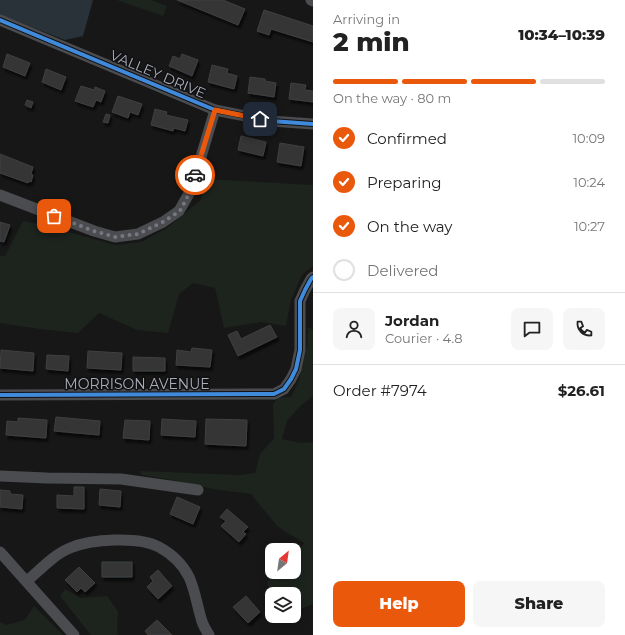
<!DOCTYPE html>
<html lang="en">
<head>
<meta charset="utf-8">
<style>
	body { margin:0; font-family:Montserrat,sans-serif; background:#f6f6f6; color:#222; height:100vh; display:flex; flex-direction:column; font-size:15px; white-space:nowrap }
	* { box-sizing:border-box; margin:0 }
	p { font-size:13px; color:#767676 }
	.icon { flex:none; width:22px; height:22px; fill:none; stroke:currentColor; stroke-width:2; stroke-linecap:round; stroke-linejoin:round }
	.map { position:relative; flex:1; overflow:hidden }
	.panel { display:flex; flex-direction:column; background:#fff; width:312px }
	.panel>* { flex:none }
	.needle { width:26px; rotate:29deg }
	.controls { position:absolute; left:265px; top:543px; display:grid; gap:8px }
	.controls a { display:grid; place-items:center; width:36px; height:36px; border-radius:8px; background:#fff; box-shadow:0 2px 10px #0003; font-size:20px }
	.pin { position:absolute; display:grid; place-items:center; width:34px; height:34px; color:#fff; margin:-17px; border-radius:8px; box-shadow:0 2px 6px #0006 }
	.courier { position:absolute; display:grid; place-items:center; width:40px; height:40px; margin:-20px; border:3px solid #ea580c; border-radius:50%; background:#fff; color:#222; box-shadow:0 1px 5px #0007 }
	.overview em { font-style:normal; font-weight:800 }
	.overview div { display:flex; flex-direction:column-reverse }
	.overview { display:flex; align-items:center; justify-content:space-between; height:68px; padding:0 20px }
	h1 { font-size:26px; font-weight:800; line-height:30px }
	.bar { display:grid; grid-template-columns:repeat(4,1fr); gap:6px 4px; align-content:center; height:48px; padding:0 20px }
	.bar i { height:5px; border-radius:3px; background:#e0e0e0 }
	.bar .active { background:#ea580c }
	.bar p { grid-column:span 4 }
	.line { display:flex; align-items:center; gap:10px; padding:0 20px; border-top:1px solid #e0e0e0 }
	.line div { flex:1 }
	.round { display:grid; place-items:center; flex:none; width:42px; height:42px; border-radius:8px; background:#f6f6f6 }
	ol { padding:0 20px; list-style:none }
	li { display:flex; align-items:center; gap:12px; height:44px }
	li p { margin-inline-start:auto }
	li .icon { padding:4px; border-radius:50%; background:#ea580c; color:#fff; stroke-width:4 }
	li:last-child { color:#767676 }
	li i { width:22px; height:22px; border:2px solid #e0e0e0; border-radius:50% }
	.action { display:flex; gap:8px; margin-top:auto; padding:8px 20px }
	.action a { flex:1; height:46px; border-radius:8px; background:#ea580c; color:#fff; font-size:16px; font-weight:800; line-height:46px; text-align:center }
	.action a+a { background:#f6f6f6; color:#222 }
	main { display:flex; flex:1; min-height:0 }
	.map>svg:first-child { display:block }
	.green { fill:#1d241e }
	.water { fill:#2a3239 }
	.building { fill:#353536; stroke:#3f4043; filter:url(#shadow) }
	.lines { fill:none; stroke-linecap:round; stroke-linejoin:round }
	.minor { stroke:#4b4c50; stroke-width:11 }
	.cycleway-casing { stroke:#111113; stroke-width:6 }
	.cycleway { stroke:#408adc; stroke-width:4 }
	.done { stroke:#757880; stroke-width:4; stroke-dasharray:0 7.2 }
	.route { stroke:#ea580c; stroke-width:5 }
	.labels { text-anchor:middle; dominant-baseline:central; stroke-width:3; stroke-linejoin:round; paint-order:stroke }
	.street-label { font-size:14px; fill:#a8adb8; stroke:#111113 }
</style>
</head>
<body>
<main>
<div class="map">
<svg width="313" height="635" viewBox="0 0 313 635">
	<defs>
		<filter id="shadow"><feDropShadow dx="2" dy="3.5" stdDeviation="1" flood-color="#0009"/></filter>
	</defs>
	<rect width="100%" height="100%" fill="#171717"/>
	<path class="green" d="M 117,0 L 151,0 L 167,6 L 163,16 Z
		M 206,179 L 313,185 L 313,266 L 302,275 L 291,300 L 286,326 L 261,322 L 224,328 L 215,288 L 193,283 L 179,294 L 168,333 L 137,330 L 99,313 L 78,333 L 40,329 L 0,323 L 0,256 L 5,256 L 23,221 L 47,226 L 115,245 L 141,242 L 167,228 L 201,200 Z
		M 308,327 L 313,330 L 313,396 L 301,405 L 287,421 L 282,439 L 300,443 L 313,442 L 313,604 L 294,612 L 294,594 L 272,594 L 272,600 L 267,582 L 279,572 L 294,572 L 294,557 L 304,543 L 277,526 L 251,494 L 213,489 L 167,479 L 142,475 L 140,471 L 239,475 L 255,473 L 260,454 L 274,438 L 273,404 L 278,398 L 291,397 L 299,380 L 307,346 Z
		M 65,589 L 80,598 L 107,596 L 118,611 L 117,633 L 118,635 L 91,635 L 60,596 Z
		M 34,606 L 63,635 L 0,635 L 0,622 L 7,625 L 25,620 Z"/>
	<path class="water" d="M 0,0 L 93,0 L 83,36 L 65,40 L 0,15 Z"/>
	<path class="building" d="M 177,0 L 223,0 L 245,9 L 238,25 Z
		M 264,10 L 313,26 L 313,42 L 271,29 L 269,35 L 257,31 Z
		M 7,54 L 30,63 L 25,76 L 3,67 Z
		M 182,54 L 198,60 L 192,76 L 169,66 L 173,56 L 180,59 Z
		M 212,65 L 228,69 L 227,73 L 237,76 L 234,89 L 208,82 Z
		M 46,69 L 66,77 L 61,90 L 42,82 Z
		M 250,77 L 265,79 L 265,81 L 276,83 L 274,97 L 248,93 Z
		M 291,83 L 306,85 L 305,90 L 313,91 L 313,102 L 289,99 Z
		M 81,86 L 94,90 L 95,87 L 105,91 L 101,102 L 96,100 L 93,107 L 75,101 Z
		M 118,96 L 142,104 L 138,115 L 130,112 L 128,118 L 112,112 Z
		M 27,100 L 33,102 L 31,108 L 25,105 Z
		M 155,109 L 167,112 L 166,115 L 188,120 L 185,131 L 174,128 L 173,131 L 151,125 Z
		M 106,114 L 110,115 L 108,123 L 103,122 Z
		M 241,136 L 266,142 L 263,156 L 238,150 Z
		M 280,143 L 304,147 L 301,166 L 277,162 Z
		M 0,154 L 33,167 L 31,174 L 33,175 L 31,182 L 29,181 L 28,183 L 0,173 Z
		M 0,222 L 10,225 L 4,242 L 0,241 Z
		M 270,325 L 277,337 L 238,356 L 228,335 L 237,331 L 241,339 Z
		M 192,348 L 212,350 L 210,367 L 176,365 L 177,350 L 191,352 Z
		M 1,350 L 34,353 L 33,371 L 0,368 Z
		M 88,351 L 122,353 L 121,370 L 87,368 Z
		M 47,355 L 69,356 L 68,371 L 46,369 Z
		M 133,357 L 165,358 L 165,371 L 133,371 Z
		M 56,417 L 100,421 L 99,435 L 54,431 Z
		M 18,418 L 47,420 L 46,438 L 6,435 L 7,421 L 18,422 Z
		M 162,419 L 196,421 L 195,437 L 161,435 Z
		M 206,419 L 247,420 L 246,446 L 205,444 Z
		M 125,420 L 150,421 L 149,440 L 123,438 Z
		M 74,487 L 84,487 L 84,509 L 57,508 L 57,495 L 74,496 Z
		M 100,489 L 121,491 L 120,507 L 99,505 Z
		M 0,490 L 10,491 L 10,494 L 23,495 L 22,509 L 0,507 Z
		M 177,497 L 200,507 L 193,524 L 170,514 Z
		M 227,509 L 248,527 L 243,532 L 246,534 L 239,542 L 221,526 L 226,521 L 220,517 Z
		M 102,562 L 132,562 L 132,577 L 102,577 Z
		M 79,567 L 95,583 L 85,592 L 81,588 L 77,592 L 65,580 Z
		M 158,570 L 172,586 L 158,599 L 147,587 L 153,581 L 150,577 Z
		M 246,596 L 260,612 L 248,623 L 233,607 Z
		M 157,620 L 172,635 L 148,635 L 145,631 Z"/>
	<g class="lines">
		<path class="minor" d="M 311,0 L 313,1
			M 0,20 L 215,110 L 271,121 L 313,124
			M 0,195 L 94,231 L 115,237 L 138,234 L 163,222 L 179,211 L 191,190 L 215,110
			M 0,395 L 274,394 L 284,389 L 291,379 L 296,369 L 300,350 L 300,301 L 305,290 L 311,279 L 313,277
			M 0,476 L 47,478 L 121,479 L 198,490
			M 0,552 L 74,635
			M 27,581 C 40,570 53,555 70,548 C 91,539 139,536 159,547 C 172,554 183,565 189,577 C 195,590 197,605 201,618 C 202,624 206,630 209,635"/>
		<g class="cycleway-casing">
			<path id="cycleway" d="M 0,20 L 215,110 L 271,121 L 313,124
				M 0,395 L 274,394 L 284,389 L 291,379 L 296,369 L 300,350 L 300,301 L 305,290 L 311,279 L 313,277"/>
		</g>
		<use href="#cycleway" class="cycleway"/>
	</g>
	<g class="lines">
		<path class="done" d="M 54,216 L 94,231 L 115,237 L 138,234 L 163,222 L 180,211 L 191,190 L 195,175"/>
		<path class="route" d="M 195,175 L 215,110 L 260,119"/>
	</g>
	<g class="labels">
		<g class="street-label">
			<text transform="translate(158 74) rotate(23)">VALLEY DRIVE</text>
			<text x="137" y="384">MORRISON AVENUE</text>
		</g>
	</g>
</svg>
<div class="controls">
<a><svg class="needle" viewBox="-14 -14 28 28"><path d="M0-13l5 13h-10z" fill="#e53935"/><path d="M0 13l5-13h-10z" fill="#767676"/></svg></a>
<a><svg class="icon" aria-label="layers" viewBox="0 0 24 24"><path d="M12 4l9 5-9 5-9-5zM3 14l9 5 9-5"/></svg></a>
</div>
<div class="pin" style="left:54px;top:216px;background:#ea580c"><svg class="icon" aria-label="bag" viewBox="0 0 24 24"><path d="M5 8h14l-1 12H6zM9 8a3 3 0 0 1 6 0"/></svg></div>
<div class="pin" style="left:260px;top:119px;background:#1f2937"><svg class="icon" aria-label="home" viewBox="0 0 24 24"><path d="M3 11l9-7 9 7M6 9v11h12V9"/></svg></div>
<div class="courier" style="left:195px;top:175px"><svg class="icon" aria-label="car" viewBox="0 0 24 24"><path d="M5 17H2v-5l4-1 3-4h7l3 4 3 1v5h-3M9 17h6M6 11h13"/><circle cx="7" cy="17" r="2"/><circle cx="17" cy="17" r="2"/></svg></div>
</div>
<section class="panel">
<div class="overview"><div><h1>2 min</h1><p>Arriving in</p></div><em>10:34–10:39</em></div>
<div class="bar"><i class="active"></i><i class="active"></i><i class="active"></i><i></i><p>On the way · 80 m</p></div>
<ol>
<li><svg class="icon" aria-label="check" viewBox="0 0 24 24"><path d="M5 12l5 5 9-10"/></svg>Confirmed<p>10:09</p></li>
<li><svg class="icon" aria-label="check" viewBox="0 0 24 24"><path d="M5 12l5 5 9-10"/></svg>Preparing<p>10:24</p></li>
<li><svg class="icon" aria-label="check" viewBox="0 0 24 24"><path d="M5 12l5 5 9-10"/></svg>On the way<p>10:27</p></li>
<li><i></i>Delivered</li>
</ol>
<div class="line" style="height:72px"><a class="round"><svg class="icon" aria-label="person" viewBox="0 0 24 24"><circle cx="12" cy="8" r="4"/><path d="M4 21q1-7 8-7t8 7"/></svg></a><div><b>Jordan</b><p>Courier · 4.8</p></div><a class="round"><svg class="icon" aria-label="chat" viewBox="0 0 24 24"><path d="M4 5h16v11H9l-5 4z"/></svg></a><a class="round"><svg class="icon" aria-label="phone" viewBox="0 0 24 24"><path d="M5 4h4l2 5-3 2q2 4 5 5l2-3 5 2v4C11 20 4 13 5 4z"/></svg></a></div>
<div class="line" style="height:52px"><div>Order #7974</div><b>$26.61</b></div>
<div class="action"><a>Help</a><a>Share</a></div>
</section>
</main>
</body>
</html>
